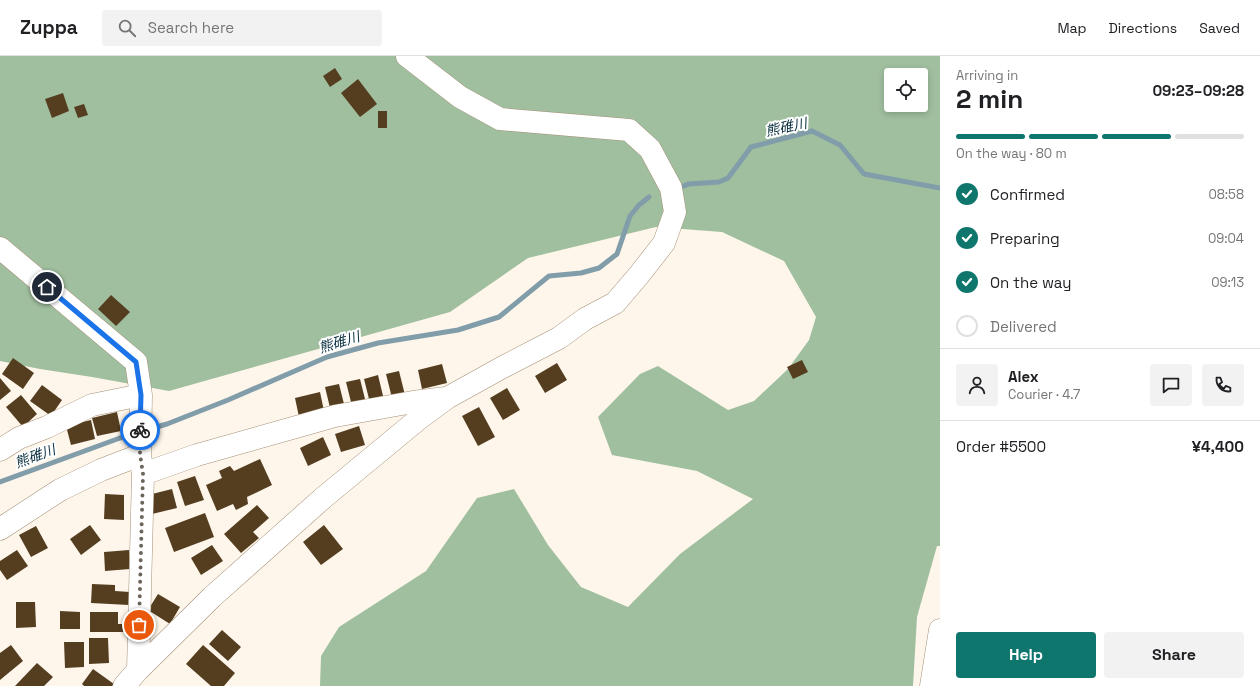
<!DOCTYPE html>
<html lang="en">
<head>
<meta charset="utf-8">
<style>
	body { margin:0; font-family:"Space Grotesk","Noto Sans JP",sans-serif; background:#f2f2f2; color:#202124; height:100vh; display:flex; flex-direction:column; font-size:15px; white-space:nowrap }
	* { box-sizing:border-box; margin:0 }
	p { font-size:13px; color:#757577 }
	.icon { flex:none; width:22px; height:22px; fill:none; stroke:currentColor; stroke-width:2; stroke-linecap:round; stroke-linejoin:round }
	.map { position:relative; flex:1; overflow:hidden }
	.side { display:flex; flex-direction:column; background:#fff; width:320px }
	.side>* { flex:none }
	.fabs { position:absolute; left:884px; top:12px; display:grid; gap:8px }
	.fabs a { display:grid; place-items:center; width:44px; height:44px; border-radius:4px; background:#fff; box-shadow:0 2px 6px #0003; font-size:20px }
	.pin { position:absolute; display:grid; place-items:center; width:34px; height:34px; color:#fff; margin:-17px; border:2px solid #fff; border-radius:50%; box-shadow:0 1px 4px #0007 }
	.courier { position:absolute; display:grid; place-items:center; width:40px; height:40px; margin:-20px; border:3px solid #1a73e8; border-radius:50%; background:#fff; color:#222; box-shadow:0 1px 5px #0007 }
	.overview em { font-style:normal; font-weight:700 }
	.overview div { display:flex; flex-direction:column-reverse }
	.overview { display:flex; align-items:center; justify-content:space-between; height:68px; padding:0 16px }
	h1 { font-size:26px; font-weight:700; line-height:30px }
	.bar { display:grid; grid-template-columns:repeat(4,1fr); gap:6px 4px; align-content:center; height:48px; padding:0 16px }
	.bar i { height:5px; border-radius:3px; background:#e0e0e0 }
	.bar .active { background:#0f766e }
	.bar p { grid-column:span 4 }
	.line { display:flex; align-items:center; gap:10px; padding:0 16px; border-top:1px solid #e0e0e0 }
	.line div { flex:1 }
	.round { display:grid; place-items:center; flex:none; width:42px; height:42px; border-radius:4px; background:#f2f2f2 }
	ol { padding:0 16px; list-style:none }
	li { display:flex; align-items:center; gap:12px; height:44px }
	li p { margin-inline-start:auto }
	li .icon { padding:4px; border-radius:50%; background:#0f766e; color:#fff; stroke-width:4 }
	li:last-child { color:#757577 }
	li i { width:22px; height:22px; border:2px solid #e0e0e0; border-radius:50% }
	.primary-button { display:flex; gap:8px; margin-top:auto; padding:8px 16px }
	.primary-button a { flex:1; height:46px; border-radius:4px; background:#0f766e; color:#fff; font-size:16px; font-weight:700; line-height:46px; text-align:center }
	.primary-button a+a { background:#f2f2f2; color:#202124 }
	header { display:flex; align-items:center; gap:24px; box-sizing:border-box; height:56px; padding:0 20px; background:#fff; border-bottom:1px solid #e0e0e0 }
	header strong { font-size:19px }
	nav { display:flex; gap:22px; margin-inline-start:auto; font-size:14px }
	.search { width:280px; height:36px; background:#f2f2f2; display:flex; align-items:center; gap:10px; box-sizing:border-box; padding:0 14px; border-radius:4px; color:#757577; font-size:15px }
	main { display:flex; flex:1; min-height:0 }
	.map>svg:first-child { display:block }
	.forest { fill:#a0bf9f; fill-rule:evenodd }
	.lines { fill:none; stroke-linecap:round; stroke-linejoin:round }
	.stream { stroke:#819daa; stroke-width:5 }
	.building { fill:#553e20 }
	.minor-casing { stroke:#a38f76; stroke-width:23 }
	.minor { stroke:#fff; stroke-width:22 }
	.done { stroke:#6c655b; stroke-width:4; stroke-dasharray:0 7.2 }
	.route { stroke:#1a73e8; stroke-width:5 }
	.labels { text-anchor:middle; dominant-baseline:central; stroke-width:4; stroke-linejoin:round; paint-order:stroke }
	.water-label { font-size:14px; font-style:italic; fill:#0a3040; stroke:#fff }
</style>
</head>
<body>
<header>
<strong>Zuppa</strong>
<div class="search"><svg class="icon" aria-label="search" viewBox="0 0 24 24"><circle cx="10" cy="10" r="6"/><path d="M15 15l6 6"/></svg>Search here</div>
<nav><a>Map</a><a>Directions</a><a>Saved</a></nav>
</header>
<main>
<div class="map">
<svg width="940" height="630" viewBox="0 0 940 630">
	<rect width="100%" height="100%" fill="#fef6eb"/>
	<path class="forest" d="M 0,0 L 940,0 L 940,490 L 937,490 L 917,561 L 913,630 L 320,630 L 321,600 L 339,571 L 426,515 L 477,442 L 514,433 L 548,489 L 581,531 L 628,551 L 680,498 L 753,443 L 697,415 L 612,399 L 598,361 L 640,318 L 658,310 L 728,354 L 754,345 L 788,313 L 809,284 L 816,261 L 784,205 L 722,176 L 656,171 L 528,202 L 450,256 L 169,335 L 92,321 L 40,313 L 0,305 ZM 891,19 L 921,19 L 921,49 L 891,49 Z"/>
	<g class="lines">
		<path class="stream" d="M 684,130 L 688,128 L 719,126 L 728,122 L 751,91 L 812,75 L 840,89 L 864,118 L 940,132
			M 146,374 L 167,368 L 228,344 L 327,301 L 378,287 L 458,274 L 499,261 L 549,220 L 581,217 L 599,212 L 617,198 L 630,160 L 639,149 L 649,141
			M 0,426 L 120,382 L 134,378"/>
	</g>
	<path class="building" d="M 335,12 L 342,23 L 330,31 L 323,20 Z
		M 358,23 L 377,48 L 360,61 L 341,37 Z
		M 63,37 L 69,55 L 52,62 L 45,43 Z
		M 84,48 L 88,59 L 78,62 L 74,51 Z
		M 378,55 L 387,55 L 387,72 L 378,72 Z
		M 111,239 L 130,256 L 116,270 L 98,253 Z
		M 13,302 L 34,317 L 23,333 L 2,318 Z
		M 802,304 L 808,316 L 793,323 L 787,311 Z
		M 557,307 L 567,324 L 545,337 L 535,320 Z
		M 442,308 L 447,327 L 422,333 L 418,314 Z
		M 399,315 L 405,339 L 392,342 L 386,318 Z
		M 378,319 L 384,344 L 370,347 L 364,323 Z
		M 0,322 L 11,335 L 0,344 Z
		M 360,323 L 366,347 L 352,350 L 346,326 Z
		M 339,328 L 345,352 L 331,356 L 325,331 Z
		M 42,329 L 62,344 L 51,360 L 30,345 Z
		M 507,332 L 520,354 L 503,364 L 490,342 Z
		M 320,336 L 324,355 L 299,361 L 295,342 Z
		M 21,339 L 37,358 L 23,371 L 6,351 Z
		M 479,351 L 495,381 L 478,390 L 462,360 Z
		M 117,356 L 121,375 L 97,380 L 92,362 Z
		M 91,364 L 95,383 L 71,389 L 66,370 Z
		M 359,370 L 365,389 L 341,396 L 335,378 Z
		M 323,381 L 331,399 L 308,410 L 300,392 Z
		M 260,403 L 272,429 L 247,441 L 248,448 L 236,454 L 233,448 L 217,455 L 206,429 L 222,422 L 219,415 L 230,410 L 234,415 Z
		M 195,420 L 204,444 L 185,450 L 177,426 Z
		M 172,433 L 177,452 L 152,458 L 148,439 Z
		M 105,438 L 124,439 L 124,464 L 104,463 Z
		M 257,449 L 269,462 L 253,476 L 259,482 L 241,497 L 224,478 Z
		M 205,457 L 214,481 L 174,496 L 165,472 Z
		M 90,469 L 101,484 L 81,499 L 70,483 Z
		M 324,469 L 343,493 L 321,509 L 303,486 Z
		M 36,470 L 48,492 L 31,501 L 19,479 Z
		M 212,489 L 223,505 L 201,519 L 191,502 Z
		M 17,494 L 28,510 L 7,524 L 0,514 L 0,505 Z
		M 129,494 L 130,513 L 105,515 L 104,496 Z
		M 92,528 L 115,529 L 115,535 L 130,536 L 129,549 L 91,547 Z
		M 158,538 L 180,551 L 170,568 L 148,554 Z
		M 16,546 L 35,546 L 36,571 L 16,572 Z
		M 60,555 L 80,556 L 80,573 L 60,573 Z
		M 90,556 L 118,556 L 118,568 L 130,568 L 130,576 L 90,576 Z
		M 222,574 L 241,591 L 228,605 L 209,588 Z
		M 89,582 L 108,582 L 109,607 L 89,608 Z
		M 64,586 L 84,586 L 84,611 L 65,612 Z
		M 11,589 L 23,605 L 0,624 L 0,597 Z
		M 203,589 L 235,617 L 224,630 L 211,630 L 186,608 Z
		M 37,607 L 53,621 L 44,630 L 15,630 Z
		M 93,613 L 114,628 L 112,630 L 84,630 L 82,628 Z"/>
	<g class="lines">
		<g class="minor-casing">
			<path id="minor" d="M 0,192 L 136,306 L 141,339 L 140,399 L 143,418 L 138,614
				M 0,394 L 19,382 L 47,371 L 92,349 L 141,339
				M 143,418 L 197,399 L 335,360 L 413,346 L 446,342
				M 0,473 L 60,434 L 101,414 L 140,399
				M 124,630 L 138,614 L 212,541 L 323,442 L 421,361 L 447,342 L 503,311 L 559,282 L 585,263 L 615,247 L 639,219 L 664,187 L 675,156 L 671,132 L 650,93 L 629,74 L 500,63 L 460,41 L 407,0
				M 931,630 L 940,574"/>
		</g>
		<use href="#minor" class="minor"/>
	</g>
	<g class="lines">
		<path class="done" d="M 139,569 L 143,418 L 140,398 L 140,374"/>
		<path class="route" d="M 47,231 L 136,306 L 141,339 L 140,374"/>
	</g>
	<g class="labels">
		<g class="water-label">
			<text transform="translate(786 71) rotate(-12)">熊碓川</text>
			<text transform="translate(339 286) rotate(-17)">熊碓川</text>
			<text transform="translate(35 400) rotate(-20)">熊碓川</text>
		</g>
	</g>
</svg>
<div class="fabs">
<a><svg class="icon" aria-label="locate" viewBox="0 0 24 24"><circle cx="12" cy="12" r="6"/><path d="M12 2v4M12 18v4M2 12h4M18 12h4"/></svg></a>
</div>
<div class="pin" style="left:139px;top:569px;background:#ea580c"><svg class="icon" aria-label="bag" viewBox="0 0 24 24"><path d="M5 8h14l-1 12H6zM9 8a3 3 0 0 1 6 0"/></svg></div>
<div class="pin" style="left:47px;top:231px;background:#1f2937"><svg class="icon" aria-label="home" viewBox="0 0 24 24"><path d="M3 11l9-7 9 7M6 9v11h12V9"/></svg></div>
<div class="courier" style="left:140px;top:374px"><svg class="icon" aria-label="bike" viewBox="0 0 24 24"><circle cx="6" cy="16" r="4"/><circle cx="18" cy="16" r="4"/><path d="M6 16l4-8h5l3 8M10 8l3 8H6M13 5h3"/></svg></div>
</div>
<section class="side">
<div class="overview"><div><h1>2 min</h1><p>Arriving in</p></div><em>09:23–09:28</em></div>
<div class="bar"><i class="active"></i><i class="active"></i><i class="active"></i><i></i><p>On the way · 80 m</p></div>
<ol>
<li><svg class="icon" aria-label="check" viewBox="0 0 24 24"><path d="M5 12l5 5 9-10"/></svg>Confirmed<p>08:58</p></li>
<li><svg class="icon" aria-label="check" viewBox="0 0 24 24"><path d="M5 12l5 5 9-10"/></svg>Preparing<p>09:04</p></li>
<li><svg class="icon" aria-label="check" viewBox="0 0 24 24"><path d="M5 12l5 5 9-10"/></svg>On the way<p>09:13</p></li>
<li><i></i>Delivered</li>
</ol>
<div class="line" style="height:72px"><a class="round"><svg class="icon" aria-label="person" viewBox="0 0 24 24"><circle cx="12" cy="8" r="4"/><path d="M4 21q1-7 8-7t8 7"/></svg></a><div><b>Alex</b><p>Courier · 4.7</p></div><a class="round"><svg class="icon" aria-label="chat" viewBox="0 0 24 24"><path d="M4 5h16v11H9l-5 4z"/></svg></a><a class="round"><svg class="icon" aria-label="phone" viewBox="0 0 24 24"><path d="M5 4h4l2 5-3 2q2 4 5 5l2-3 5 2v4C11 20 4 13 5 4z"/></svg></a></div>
<div class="line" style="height:52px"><div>Order #5500</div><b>¥4,400</b></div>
<div class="primary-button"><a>Help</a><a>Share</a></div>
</section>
</main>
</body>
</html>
